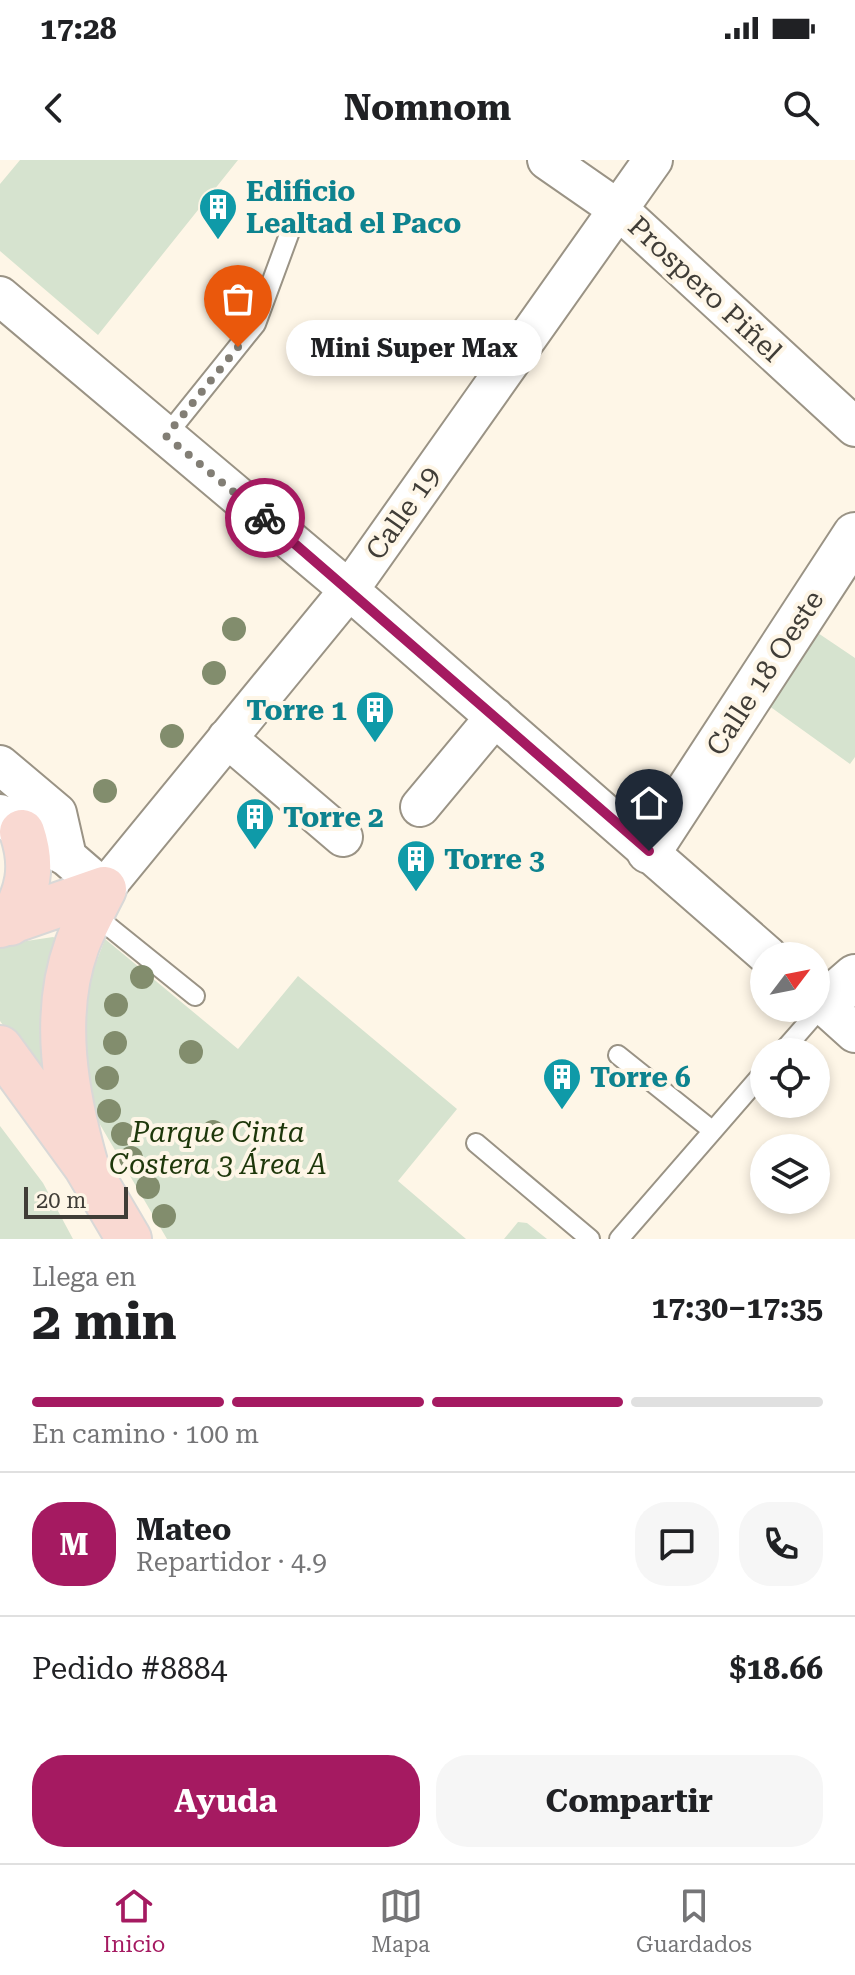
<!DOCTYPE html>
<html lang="es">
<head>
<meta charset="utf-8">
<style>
	body { margin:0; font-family:"Roboto Serif",serif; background:#f6f6f6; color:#202124; height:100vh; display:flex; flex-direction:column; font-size:30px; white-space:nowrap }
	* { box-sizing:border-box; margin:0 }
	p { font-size:26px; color:#757577 }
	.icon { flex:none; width:44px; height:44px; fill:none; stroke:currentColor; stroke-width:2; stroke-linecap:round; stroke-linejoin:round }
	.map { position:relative; height:1079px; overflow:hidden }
	.sheet { display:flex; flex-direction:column; background:#fff; flex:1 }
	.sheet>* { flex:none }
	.needle { width:52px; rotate:58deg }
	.fabs { position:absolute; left:750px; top:782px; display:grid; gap:16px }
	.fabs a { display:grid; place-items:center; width:80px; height:80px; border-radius:50%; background:#fff; box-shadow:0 4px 12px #0003; font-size:40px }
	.scale { position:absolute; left:24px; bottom:20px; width:104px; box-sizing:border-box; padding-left:8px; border:4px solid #403d37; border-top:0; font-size:22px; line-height:28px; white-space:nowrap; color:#403d37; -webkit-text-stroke:6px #fef6e7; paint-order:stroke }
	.pin { position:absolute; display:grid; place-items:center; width:68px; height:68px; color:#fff; margin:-82px -34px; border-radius:50% 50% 50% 0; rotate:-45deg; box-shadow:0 0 8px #0007 }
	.pin .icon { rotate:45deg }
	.courier { position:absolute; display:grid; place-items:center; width:80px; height:80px; margin:-40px; border:6px solid #a51a61; border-radius:50%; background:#fff; color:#222; box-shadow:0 2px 10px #0007 }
	.bubble { position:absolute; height:56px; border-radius:28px; background:#fff; box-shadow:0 4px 12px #0003; font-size:26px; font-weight:700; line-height:56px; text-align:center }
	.overview em { font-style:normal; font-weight:700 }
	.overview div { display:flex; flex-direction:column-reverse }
	.overview { display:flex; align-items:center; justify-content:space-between; height:136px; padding:0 32px }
	h1 { font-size:52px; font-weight:700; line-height:60px }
	.bar { display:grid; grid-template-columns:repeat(4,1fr); gap:12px 8px; align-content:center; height:96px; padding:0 32px }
	.bar i { height:10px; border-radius:6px; background:#e0e0e0 }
	.bar .on { background:#a51a61 }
	.bar p { grid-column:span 4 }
	.line { display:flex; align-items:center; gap:20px; padding:0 32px; border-top:2px solid #e0e0e0 }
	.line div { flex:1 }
	.round { display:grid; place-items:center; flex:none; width:84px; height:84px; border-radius:32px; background:#f6f6f6 }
	.cta { display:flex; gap:16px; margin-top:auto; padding:16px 32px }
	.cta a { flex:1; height:92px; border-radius:32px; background:#a51a61; color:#fff; font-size:32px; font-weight:700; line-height:92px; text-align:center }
	.cta a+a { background:#f6f6f6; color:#202124 }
	.status { display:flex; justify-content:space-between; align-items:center; height:56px; padding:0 40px; background:#fff; direction:ltr }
	.status svg { height:22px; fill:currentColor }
	header { display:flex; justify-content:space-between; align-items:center; height:104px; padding:0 32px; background:#fff; font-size:36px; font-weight:700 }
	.tabs { display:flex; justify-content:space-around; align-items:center; height:112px; border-top:2px solid #e0e0e0; background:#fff; font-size:22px; color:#757577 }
	.tabs a { display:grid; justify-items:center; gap:4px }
	.tabs .on { color:#a51a61 }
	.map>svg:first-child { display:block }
	.green { fill:#d6e3cf }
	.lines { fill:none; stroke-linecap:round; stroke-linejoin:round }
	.lane-casing { stroke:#9a9385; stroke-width:22 }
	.street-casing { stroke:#9a9385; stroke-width:42 }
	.secondary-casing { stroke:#9a9385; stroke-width:48 }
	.primary-casing { stroke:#d9d8d7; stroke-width:48 }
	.lane { stroke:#fff; stroke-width:18 }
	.street { stroke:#fff; stroke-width:38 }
	.secondary { stroke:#fff; stroke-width:44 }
	.primary { stroke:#f9d9d2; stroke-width:44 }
	.tree { fill:#828d6d }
	.done { stroke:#827e75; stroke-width:8; stroke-dasharray:0 14.4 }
	.route { stroke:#a51a61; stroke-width:10 }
	.labels { text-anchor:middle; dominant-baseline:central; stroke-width:8; stroke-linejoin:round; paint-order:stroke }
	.culture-label { font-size:28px; font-weight:bold; fill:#0d838f; stroke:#fef6e7; text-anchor:start }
	.street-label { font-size:28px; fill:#403d37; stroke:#fef6e7 }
	.park-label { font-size:28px; font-style:italic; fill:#1d370a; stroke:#fef6e7 }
</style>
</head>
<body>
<div class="status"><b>17:28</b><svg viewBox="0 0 49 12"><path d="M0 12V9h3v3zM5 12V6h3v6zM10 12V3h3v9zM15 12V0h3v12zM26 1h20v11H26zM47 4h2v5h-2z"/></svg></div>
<header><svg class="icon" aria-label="back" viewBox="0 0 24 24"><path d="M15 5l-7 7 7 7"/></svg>Nomnom<svg class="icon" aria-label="search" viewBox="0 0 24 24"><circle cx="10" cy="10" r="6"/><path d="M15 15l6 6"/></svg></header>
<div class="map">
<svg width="855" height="1079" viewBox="0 0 855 1079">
	<rect width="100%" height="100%" fill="#fef6e7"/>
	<path class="green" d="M 20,0 L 238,0 L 98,175 L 0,91 L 0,24 Z
		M 812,469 L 855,498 L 855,597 L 850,604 L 765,543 Z
		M 53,777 L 61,780 L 46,906 L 38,912 L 0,861 L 0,785 Z
		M 105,779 L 238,889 L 298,816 L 457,949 L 398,1021 L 466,1079 L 167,1079 L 95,956 L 81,876 L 89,821 Z
		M 0,966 L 43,1023 L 73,1079 L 0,1079 Z
		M 518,1062 L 527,1063 L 547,1079 L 504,1079 Z"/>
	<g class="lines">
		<g class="lane-casing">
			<path id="lane" d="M 166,276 L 256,164 L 291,69
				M 92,753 L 195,836
				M 782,892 L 824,844
				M 618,895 L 713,971
				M 476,983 L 590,1079
				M 619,1079 L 764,912"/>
		</g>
		<g class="street-casing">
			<path id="street" d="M 547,0 L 619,50 L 855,267
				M 0,136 L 349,430 L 768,796
				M 227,578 L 343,677
				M 0,605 L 57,653 L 67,697
				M 420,647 L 495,557
				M 0,654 L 22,672 L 67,697 L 104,729 L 349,430 L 653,0
				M 816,838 L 855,873"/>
		</g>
		<g class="secondary-casing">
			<path id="secondary" d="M 649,691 L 855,375
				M 824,844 L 855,817"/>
		</g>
		<g class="primary-casing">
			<path id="primary" d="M 10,763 C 28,732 34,707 22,672
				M 0,765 L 104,729
				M 0,888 L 86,1006 L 129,1079
				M 86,1006 C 66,936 51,856 77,785 C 84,766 95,747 104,729"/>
		</g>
		<use href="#lane" class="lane"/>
		<use href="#street" class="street"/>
		<use href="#secondary" class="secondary"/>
		<use href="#primary" class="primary"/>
	</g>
	<g class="tree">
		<circle cx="234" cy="469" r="12"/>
		<circle cx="214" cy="513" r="12"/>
		<circle cx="172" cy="576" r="12"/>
		<circle cx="105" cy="631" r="12"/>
		<circle cx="142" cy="817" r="12"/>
		<circle cx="116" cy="845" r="12"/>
		<circle cx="115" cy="883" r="12"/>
		<circle cx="191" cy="892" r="12"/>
		<circle cx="107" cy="918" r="12"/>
		<circle cx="109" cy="951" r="12"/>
		<circle cx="213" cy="972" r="12"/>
		<circle cx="123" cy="974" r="12"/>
		<circle cx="131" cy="998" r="12"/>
		<circle cx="148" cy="1027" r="12"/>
		<circle cx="164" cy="1056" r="12"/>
	</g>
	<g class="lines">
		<path class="done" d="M 238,187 L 166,276 L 265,358"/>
		<path class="route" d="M 265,358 L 649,691"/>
	</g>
	<defs>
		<g id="building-pin" transform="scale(2)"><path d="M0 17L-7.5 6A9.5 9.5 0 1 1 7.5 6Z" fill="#0f9aa8" stroke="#fef6e7"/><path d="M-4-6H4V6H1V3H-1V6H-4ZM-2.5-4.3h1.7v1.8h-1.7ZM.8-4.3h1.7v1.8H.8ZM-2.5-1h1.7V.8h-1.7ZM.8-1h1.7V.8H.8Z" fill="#fff"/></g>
	</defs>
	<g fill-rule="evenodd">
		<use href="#building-pin" x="218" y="47"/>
		<use href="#building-pin" x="375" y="550"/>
		<use href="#building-pin" x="255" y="657"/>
		<use href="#building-pin" x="416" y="699"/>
		<use href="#building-pin" x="562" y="917"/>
	</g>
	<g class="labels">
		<g class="culture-label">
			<text x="246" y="31">Edificio<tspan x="246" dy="32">Lealtad el Paco</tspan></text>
			<text x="347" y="550" text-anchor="end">Torre 1</text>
			<text x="283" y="657">Torre 2</text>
			<text x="444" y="699">Torre 3</text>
			<text x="590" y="917">Torre 6</text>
		</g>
		<g class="street-label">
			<text transform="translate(705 129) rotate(43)">Prospero Piñel</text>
			<text transform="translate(403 353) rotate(-55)">Calle 19</text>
			<text transform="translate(765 513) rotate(-57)">Calle 18 Oeste</text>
		</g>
		<g class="park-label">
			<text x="218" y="972">Parque Cinta<tspan x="218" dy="32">Costera 3 Área A</tspan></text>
		</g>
	</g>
</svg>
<div class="fabs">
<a><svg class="needle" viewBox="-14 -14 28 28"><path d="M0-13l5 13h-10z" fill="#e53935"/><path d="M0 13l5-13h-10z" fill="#757577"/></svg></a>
<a><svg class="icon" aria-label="locate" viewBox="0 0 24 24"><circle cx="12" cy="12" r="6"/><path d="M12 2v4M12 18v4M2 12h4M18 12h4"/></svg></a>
<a><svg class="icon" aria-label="layers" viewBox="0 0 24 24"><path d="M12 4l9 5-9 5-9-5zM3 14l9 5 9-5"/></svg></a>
</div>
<div class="scale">20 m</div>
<div class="pin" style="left:238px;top:187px;background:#ea580c"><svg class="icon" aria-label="bag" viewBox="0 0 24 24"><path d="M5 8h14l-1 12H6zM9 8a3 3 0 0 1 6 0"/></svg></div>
<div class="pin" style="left:649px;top:691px;background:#1f2937"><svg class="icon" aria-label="home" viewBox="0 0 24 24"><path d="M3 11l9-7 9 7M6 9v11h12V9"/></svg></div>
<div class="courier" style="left:265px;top:358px"><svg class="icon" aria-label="bike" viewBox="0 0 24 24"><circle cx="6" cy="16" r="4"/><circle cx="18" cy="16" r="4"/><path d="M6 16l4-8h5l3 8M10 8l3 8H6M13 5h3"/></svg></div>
<div class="bubble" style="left:286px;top:160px;width:256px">Mini Super Max</div>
</div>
<section class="sheet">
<div class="overview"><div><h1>2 min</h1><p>Llega en</p></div><em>17:30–17:35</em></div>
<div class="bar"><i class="on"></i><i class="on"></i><i class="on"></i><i></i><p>En camino · 100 m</p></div>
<div class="line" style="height:144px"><b class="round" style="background:#a51a61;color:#fff">M</b><div><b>Mateo</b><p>Repartidor · 4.9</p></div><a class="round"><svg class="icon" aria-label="chat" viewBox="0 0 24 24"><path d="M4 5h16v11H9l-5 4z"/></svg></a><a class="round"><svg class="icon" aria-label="phone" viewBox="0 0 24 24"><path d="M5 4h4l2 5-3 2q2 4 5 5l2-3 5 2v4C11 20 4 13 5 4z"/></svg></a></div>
<div class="line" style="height:104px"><div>Pedido #8884</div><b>$18.66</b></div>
<div class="cta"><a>Ayuda</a><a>Compartir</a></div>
</section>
<nav class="tabs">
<a class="on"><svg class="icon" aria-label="home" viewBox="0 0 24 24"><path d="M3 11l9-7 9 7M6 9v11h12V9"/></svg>Inicio</a>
<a><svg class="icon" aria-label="map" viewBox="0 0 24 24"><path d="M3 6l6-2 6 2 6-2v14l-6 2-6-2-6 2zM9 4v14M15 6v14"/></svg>Mapa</a>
<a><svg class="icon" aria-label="saved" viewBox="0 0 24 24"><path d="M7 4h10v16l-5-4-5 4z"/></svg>Guardados</a>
</nav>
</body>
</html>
